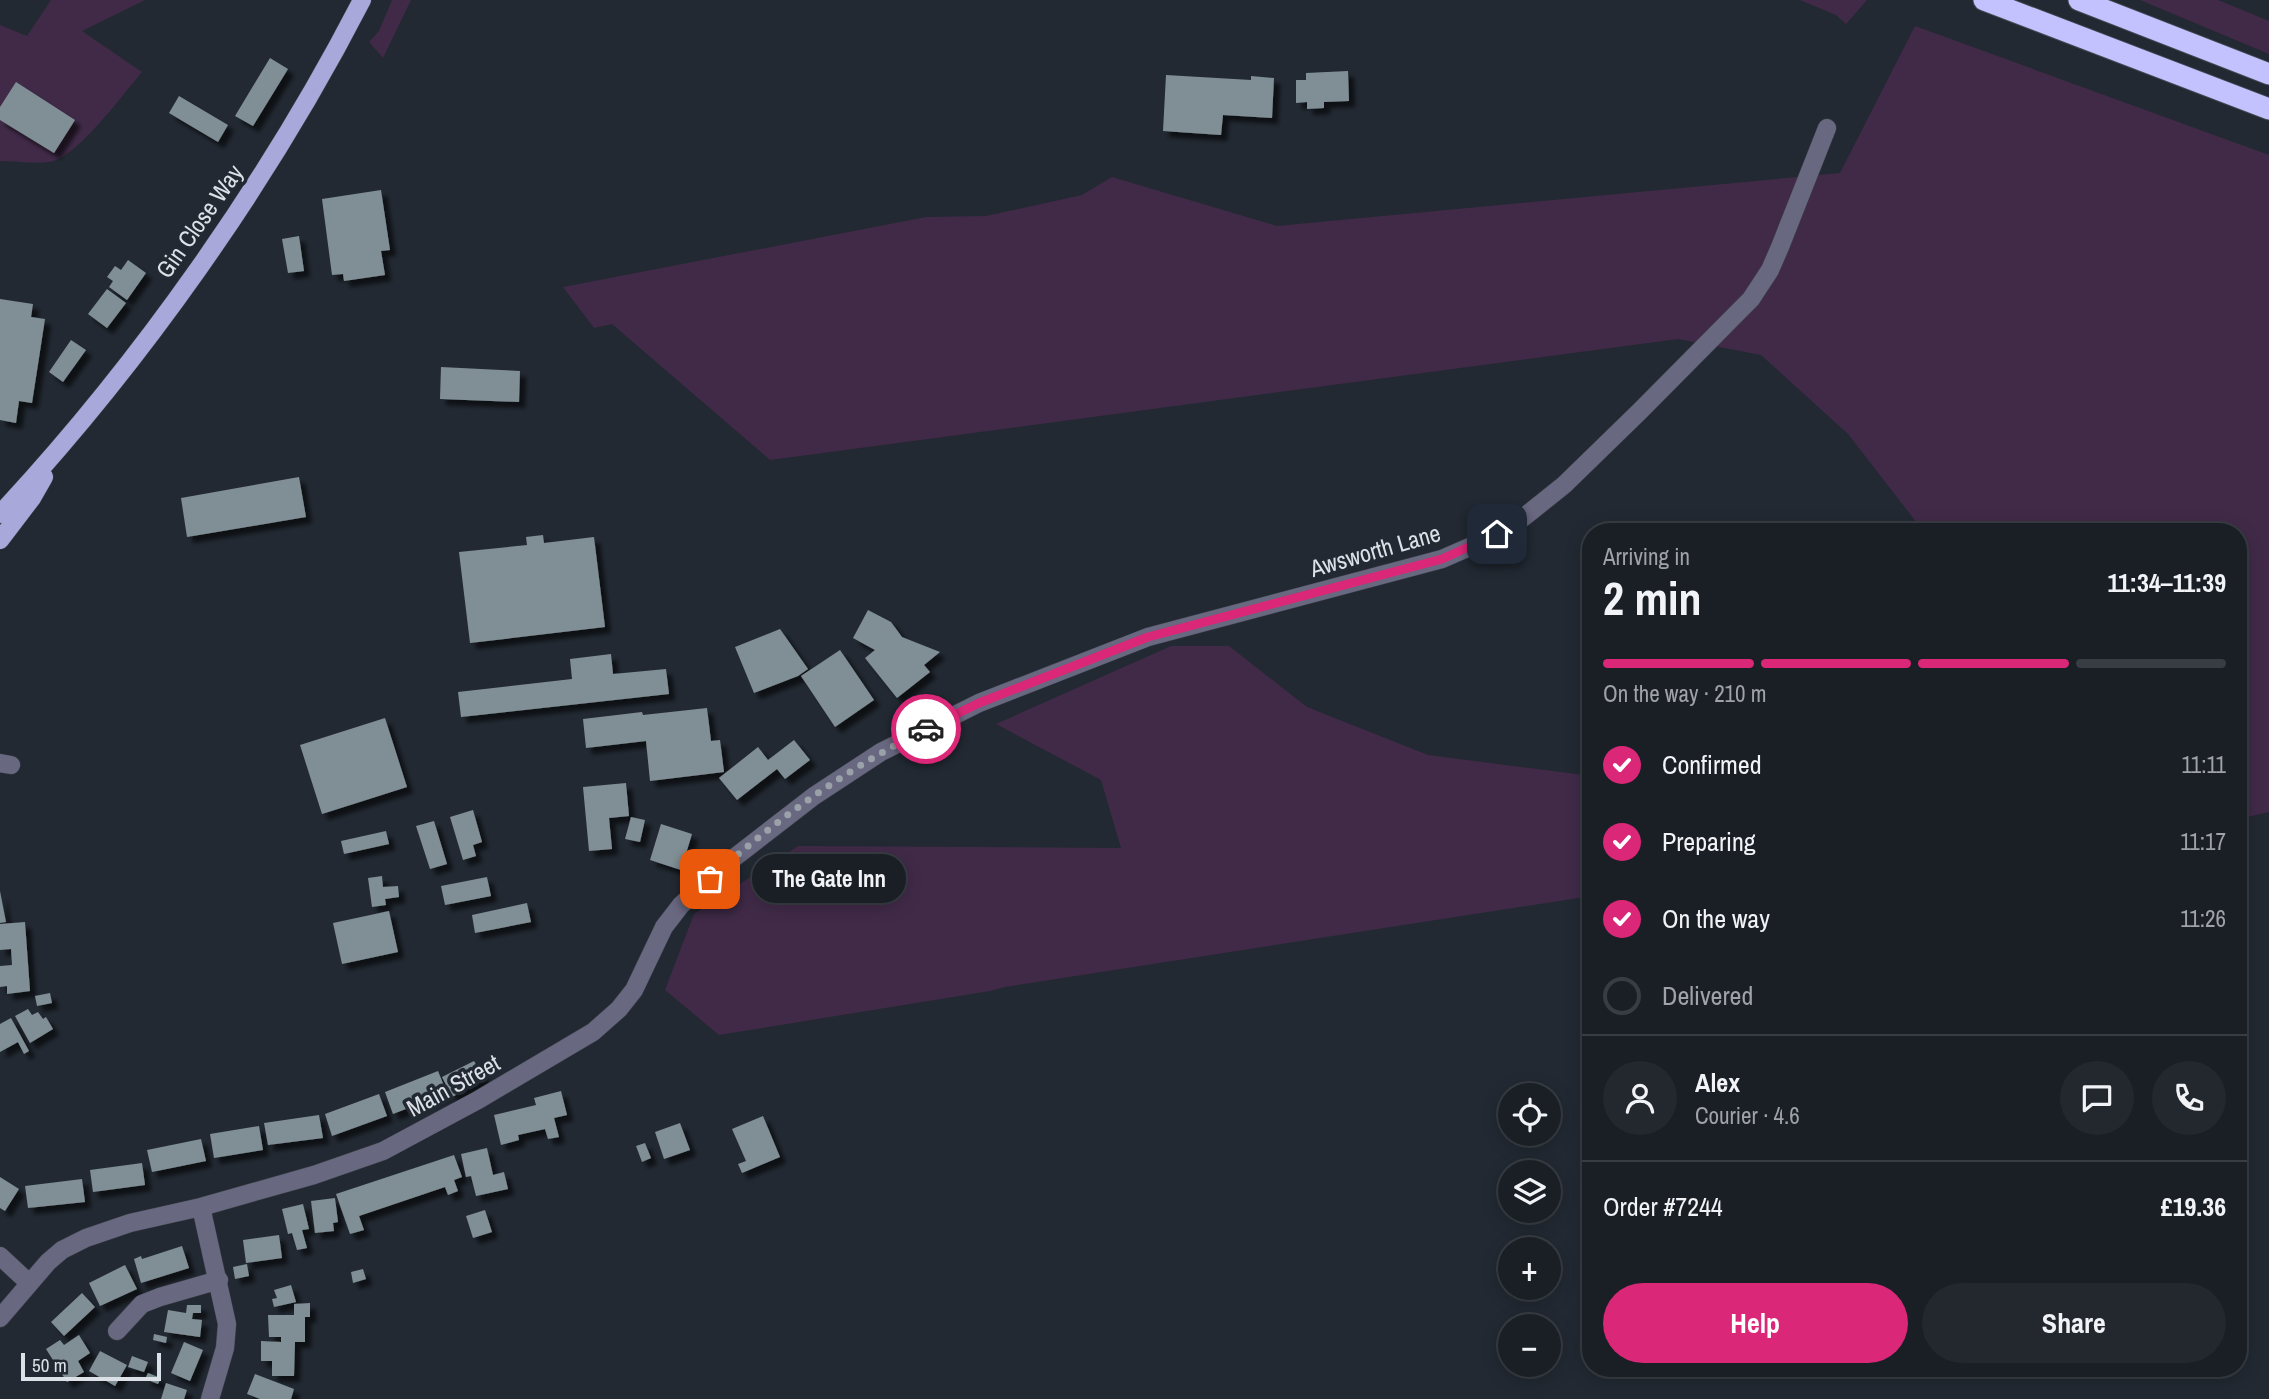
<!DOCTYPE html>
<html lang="en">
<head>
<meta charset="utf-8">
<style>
	body { margin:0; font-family:"Archivo Narrow",sans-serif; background:#23272e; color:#f1f3f6; height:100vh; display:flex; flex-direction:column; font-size:26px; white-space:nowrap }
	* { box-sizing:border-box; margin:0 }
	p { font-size:23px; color:#9fa2a7 }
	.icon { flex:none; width:38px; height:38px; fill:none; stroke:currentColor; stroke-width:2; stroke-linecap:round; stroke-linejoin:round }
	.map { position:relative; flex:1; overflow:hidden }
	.sheet { position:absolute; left:1582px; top:523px; width:665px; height:854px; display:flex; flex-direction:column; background:#1a1f26; border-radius:28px; box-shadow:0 4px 18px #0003,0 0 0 2px #383d43 }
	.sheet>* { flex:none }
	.tools { position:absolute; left:1498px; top:1083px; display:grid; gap:14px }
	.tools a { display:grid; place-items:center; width:63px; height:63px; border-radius:50%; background:#1a1f26; box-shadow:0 4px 18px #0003,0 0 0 2px #383d43; font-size:35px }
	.scale { position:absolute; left:21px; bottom:18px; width:140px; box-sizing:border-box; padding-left:7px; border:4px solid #dce1e7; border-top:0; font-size:19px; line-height:24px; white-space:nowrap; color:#dce1e7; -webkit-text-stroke:5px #222932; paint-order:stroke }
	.pin { position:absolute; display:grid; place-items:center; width:60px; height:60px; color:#fff; margin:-30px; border-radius:14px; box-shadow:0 4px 10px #0006 }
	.courier { position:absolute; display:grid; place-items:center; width:70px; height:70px; margin:-35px; border:5px solid #db2777; border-radius:50%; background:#fff; color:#222; box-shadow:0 2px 9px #0007 }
	.bubble { position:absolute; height:49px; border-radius:24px; background:#1a1f26; box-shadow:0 4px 18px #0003,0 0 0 2px #383d43; font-size:23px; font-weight:700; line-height:49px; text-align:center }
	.headline em { font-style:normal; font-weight:700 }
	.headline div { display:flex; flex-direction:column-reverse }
	.headline { display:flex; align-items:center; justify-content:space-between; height:119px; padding:0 21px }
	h1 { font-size:46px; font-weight:700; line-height:52px }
	.bar { display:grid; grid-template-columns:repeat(4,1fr); gap:10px 7px; align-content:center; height:84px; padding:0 21px }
	.bar i { height:9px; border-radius:5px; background:#383d43 }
	.bar .on { background:#db2777 }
	.bar p { grid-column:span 4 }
	.line { display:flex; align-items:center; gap:18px; padding:0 21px; border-top:2px solid #383d43 }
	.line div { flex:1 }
	.round { display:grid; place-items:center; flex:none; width:74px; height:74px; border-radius:37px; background:#23272e }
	ol { padding:0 21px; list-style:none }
	li { display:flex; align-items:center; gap:21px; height:77px }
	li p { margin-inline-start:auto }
	li .icon { padding:7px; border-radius:50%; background:#db2777; color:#fff; stroke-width:4 }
	li:last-child { color:#9fa2a7 }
	li i { width:38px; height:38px; border:4px solid #383d43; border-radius:50% }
	.button { display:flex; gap:14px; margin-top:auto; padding:14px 21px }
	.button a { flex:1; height:80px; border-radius:42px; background:#db2777; color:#fff; font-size:28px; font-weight:700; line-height:80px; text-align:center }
	.button a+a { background:#23272e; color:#f1f3f6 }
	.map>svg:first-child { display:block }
	.green { fill:#402a48 }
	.building { fill:#808f95; filter:url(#shadow) }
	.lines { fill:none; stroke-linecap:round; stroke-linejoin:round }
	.minor-casing { stroke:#40464f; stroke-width:19 }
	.major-casing { stroke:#40464f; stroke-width:19 }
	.highway-casing { stroke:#40464f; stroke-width:23 }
	.minor { stroke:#696881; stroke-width:18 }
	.major { stroke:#a9a8da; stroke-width:18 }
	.highway { stroke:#c3c1fe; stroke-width:21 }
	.done { stroke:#9ba1a8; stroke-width:7; stroke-dasharray:0 12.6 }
	.route { stroke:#db2777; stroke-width:9 }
	.labels { text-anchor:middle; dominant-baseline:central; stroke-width:7; stroke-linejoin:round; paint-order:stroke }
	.street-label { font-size:24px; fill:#dce1e7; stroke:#222932 }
</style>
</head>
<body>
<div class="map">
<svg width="2269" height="1399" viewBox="0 0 2269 1399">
	<defs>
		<filter id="shadow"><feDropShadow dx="6" dy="6" stdDeviation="2" flood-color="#0009"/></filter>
	</defs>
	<rect width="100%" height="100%" fill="#222932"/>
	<path class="green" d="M 51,0 L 145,0 L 82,31 L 142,72 C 124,93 76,159 49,162 C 34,164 16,161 0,161 L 0,25 L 27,36 Z
		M 392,0 L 411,0 L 383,58 L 369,42 L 379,31 Z
		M 1800,0 L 1867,0 L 1846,24 L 1836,15 Z
		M 2140,0 L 2218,0 L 2269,21 L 2269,54 Z
		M 1915,26 L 2269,155 L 2269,812 L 2238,819 L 2238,532 L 1924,532 L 1848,434 L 1761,355 L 1678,339 L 770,460 L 612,324 L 594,328 L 563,287 L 926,217 L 986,216 L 1082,195 L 1112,177 L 1277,226 L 1840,173 Z
		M 1171,646 L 1229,646 L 1307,707 L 1428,755 L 1591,776 L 1591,896 L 1005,987 L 990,991 L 719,1035 L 665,990 L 694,914 L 798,846 L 1121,848 L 1101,780 L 996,724 Z"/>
	<path class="building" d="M 270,58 L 288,69 L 253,126 L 235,116 Z
		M 1348,71 L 1349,101 L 1324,102 L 1324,108 L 1307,109 L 1307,102 L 1296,103 L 1296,80 L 1306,80 L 1306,73 Z
		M 1166,75 L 1251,80 L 1251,76 L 1274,78 L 1272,118 L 1223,115 L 1221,135 L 1163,131 Z
		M 16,82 L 75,120 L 54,153 L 0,120 L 0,107 Z
		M 179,96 L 228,125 L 218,142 L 169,113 Z
		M 381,190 L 390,250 L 381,251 L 385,275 L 344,281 L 343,274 L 332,275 L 322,199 Z
		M 299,236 L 304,271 L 288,273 L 282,239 Z
		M 128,260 L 146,273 L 127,300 L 109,287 L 113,281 L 107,277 L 115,266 L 121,270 Z
		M 107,289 L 126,303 L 107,328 L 88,314 Z
		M 0,299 L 33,304 L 31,317 L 45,319 L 32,403 L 19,401 L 16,423 L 0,420 Z
		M 71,340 L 86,350 L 63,382 L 49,372 Z
		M 441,367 L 520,371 L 519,402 L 440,399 Z
		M 299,477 L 306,517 L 187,537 L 181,498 Z
		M 543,535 L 544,543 L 594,537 L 605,627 L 470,643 L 459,552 L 527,545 L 526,537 Z
		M 868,610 L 891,622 L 902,637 L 940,652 L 924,665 L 930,672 L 897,698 L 865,658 L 875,650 L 853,638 Z
		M 780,629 L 808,669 L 798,676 L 754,693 L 735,647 Z
		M 840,650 L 874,700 L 835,727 L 801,676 Z
		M 611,654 L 613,674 L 666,669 L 669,694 L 461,717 L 458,692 L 572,679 L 570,659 Z
		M 707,708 L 711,741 L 720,740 L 724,772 L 650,781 L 646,741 L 586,748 L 583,719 L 642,712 L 643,715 Z
		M 385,718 L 407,787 L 322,814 L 300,745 Z
		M 794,740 L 810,760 L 785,779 L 777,769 L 737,800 L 719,778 L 758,747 L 768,760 Z
		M 626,783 L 629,816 L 609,818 L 612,849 L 589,851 L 583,787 Z
		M 473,810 L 482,842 L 473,845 L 476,856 L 463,860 L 450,817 Z
		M 631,817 L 645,820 L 640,842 L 625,839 Z
		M 434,821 L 447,864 L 430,869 L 416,826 Z
		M 661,824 L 692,834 L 681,870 L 650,860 Z
		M 386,831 L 389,844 L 344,854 L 341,841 Z
		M 382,876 L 383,887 L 398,886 L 399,897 L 385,899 L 386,905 L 372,907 L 368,878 Z
		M 487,877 L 491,896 L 445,905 L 441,886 Z
		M 0,891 L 6,922 L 0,923 Z
		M 527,903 L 531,922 L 475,933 L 472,915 Z
		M 389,911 L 398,952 L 342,964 L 333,923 Z
		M 25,922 L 30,991 L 7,994 L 7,986 L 0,987 L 0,966 L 12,965 L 11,949 L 0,950 L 0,924 Z
		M 50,993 L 52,1003 L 37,1006 L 35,996 Z
		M 28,1009 L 32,1015 L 38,1012 L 43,1019 L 46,1017 L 53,1029 L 30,1043 L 15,1016 Z
		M 11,1018 L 29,1051 L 24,1054 L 18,1042 L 0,1052 L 0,1024 Z
		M 474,1061 L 485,1080 L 452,1097 L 442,1077 Z
		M 438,1071 L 447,1093 L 393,1114 L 385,1092 Z
		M 561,1091 L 567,1115 L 554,1118 L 559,1137 L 548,1139 L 545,1129 L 518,1135 L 519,1140 L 501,1145 L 494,1115 L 536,1105 L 534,1098 Z
		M 379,1094 L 387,1116 L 332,1136 L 325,1114 Z
		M 319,1115 L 323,1138 L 268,1145 L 264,1123 Z
		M 763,1116 L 780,1157 L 742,1173 L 738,1164 L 746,1161 L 732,1129 Z
		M 680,1123 L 690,1150 L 664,1159 L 655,1132 Z
		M 259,1126 L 263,1150 L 214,1158 L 210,1134 Z
		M 201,1139 L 206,1161 L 152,1172 L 147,1150 Z
		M 645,1143 L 651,1158 L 642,1162 L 636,1146 Z
		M 487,1148 L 493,1175 L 504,1172 L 508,1189 L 476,1196 L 471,1176 L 466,1177 L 461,1154 Z
		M 454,1155 L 462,1177 L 454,1180 L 458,1191 L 448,1195 L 445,1187 L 359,1216 L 364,1230 L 350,1234 L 336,1194 Z
		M 142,1163 L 145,1185 L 93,1192 L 90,1170 Z
		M 0,1177 L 19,1189 L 5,1211 L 0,1208 Z
		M 82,1179 L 85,1202 L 28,1208 L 25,1186 Z
		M 335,1198 L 338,1222 L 333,1223 L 334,1231 L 315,1233 L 311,1201 Z
		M 303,1204 L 309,1229 L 302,1230 L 307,1248 L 297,1250 L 292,1233 L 288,1234 L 282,1209 Z
		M 485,1210 L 492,1232 L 473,1238 L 466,1216 Z
		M 279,1235 L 282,1258 L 246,1263 L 243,1240 Z
		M 182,1246 L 189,1268 L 141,1283 L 134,1259 L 141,1256 L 142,1259 Z
		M 247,1264 L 249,1276 L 235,1279 L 233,1267 Z
		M 125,1265 L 137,1289 L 100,1306 L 89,1283 Z
		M 363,1269 L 366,1279 L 353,1283 L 351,1272 Z
		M 291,1285 L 296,1302 L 274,1307 L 272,1299 L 277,1298 L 274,1290 Z
		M 82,1293 L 95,1307 L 64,1336 L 51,1322 Z
		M 310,1303 L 310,1317 L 305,1317 L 305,1342 L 295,1342 L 294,1376 L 272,1376 L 272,1361 L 261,1361 L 261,1341 L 281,1342 L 281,1337 L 269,1337 L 268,1315 L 294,1315 L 294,1304 Z
		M 187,1305 L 201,1305 L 201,1313 L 193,1313 L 192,1319 L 202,1320 L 200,1337 L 164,1332 L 168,1310 L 186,1313 Z
		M 154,1334 L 167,1337 L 166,1343 L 153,1340 Z
		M 79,1335 L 90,1353 L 78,1361 L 84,1372 L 67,1382 L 46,1349 L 60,1340 L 64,1345 Z
		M 184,1342 L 203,1350 L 190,1381 L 171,1373 Z
		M 100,1351 L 127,1365 L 115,1386 L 89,1371 Z
		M 132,1356 L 148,1362 L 144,1372 L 128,1367 Z
		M 148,1373 L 161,1378 L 158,1384 L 145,1379 Z
		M 255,1374 L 294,1389 L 291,1399 L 260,1399 L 247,1394 Z
		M 166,1383 L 187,1390 L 184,1399 L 161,1399 Z"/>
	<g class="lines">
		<g class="minor-casing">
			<path id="minor" d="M 0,763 L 11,765
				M 201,1207 L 227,1324 L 225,1348 L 210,1399
				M 0,1256 L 29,1283
				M 0,1318 L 48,1262 L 62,1250 L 86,1238 L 130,1223 L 201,1207 L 314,1175 L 383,1151 L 478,1100 L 593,1032 L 619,1009 L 634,990 L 664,927 L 681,905 L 730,861 L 814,796 L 881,752 L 979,703 L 1148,637 L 1442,559 L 1497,535 L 1524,517 L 1564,485 L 1640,411 L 1751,299 L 1770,270 L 1780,247 L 1827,128
				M 117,1331 L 142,1304 L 160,1297 L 219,1280"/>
		</g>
		<g class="major-casing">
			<path id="major" d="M 0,514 C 139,365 269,181 362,0
				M 0,540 L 32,498 L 44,477"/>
		</g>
		<g class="highway-casing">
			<path id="highway" d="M 1984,0 L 2269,109
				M 2079,0 L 2269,74"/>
		</g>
		<use href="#minor" class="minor"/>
		<use href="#major" class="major"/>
		<use href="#highway" class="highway"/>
	</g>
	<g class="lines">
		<path class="done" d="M 710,879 C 775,820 848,768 926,729"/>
		<path class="route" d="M 926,729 L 979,703 L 1148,637 L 1442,559 L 1497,534"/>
	</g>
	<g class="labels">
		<g class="street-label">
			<text transform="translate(199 221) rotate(-55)">Gin Close Way</text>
			<text transform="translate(1375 550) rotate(-16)">Awsworth Lane</text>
			<text transform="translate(453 1085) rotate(-29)">Main Street</text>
		</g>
	</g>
</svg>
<div class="tools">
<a><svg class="icon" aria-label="locate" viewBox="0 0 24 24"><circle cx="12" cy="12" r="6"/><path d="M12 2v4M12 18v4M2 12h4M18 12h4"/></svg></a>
<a><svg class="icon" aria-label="layers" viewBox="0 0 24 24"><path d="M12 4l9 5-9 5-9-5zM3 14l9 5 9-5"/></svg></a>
<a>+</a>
<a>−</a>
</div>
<div class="scale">50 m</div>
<div class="pin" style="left:710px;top:879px;background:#ea580c"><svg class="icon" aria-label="bag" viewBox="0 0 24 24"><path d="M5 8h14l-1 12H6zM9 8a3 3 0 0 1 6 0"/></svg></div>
<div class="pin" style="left:1497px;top:534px;background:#1f2937"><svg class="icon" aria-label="home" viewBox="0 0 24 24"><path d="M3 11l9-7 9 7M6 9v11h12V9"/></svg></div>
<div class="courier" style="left:926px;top:729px"><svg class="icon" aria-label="car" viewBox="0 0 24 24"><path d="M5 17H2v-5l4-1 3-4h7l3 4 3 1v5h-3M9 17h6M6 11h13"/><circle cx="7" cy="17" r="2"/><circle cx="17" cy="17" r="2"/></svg></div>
<div class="bubble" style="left:752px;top:854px;width:154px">The Gate Inn</div>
<section class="sheet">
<div class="headline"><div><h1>2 min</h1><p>Arriving in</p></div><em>11:34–11:39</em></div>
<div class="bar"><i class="on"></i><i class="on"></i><i class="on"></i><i></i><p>On the way · 210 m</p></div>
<ol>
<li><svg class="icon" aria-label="check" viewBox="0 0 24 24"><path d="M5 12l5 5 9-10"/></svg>Confirmed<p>11:11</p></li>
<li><svg class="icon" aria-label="check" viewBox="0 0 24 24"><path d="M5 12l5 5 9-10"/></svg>Preparing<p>11:17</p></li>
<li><svg class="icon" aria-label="check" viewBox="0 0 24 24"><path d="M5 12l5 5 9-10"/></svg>On the way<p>11:26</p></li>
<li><i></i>Delivered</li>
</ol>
<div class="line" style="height:126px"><a class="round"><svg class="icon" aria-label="person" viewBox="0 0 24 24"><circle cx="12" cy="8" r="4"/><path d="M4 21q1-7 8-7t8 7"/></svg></a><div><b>Alex</b><p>Courier · 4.6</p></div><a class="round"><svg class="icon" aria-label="chat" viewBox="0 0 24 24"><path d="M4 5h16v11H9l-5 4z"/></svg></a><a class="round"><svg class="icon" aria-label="phone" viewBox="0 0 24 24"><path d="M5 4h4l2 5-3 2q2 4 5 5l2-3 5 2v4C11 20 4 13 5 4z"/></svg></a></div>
<div class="line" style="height:91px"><div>Order #7244</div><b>£19.36</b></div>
<div class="button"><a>Help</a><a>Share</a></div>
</section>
</div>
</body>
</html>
